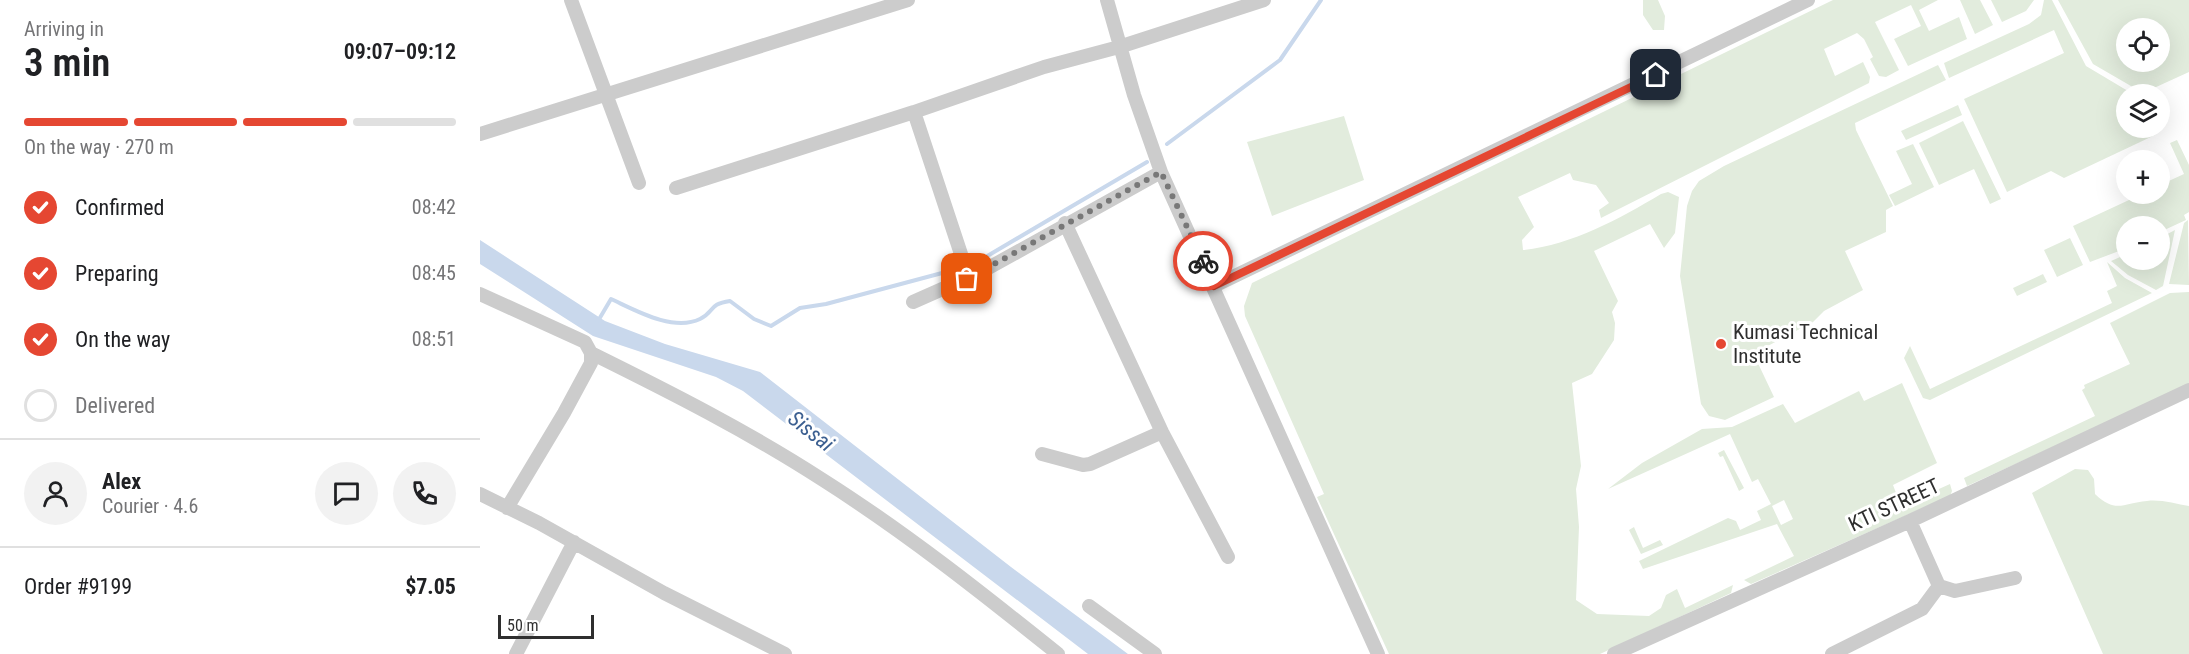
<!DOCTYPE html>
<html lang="en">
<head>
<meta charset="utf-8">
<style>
	body { margin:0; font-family:"Roboto Condensed",sans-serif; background:#f2f2f2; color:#202124; height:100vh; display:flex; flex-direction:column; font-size:22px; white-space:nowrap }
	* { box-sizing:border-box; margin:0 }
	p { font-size:20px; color:#757577 }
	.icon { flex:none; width:33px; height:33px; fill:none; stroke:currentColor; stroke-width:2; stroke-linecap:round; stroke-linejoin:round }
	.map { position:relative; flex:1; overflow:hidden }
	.drawer { display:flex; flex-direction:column; background:#fff; width:480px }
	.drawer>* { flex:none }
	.controls { position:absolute; left:1636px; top:18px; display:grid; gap:12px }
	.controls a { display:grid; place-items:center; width:54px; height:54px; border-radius:50%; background:#fff; box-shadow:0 6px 24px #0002; font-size:30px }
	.scale { position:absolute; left:18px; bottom:15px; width:96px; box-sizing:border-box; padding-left:6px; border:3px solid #2f2f2f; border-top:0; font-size:16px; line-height:21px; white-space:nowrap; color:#2f2f2f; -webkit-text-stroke:4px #fff; paint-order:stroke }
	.pin { position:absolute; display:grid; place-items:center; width:51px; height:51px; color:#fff; margin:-26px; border-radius:12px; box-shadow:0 3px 9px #0006 }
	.courier { position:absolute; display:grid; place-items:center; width:60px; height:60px; margin:-30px; border:4px solid #e54732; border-radius:50%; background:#fff; color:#222; box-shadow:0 2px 8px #0007 }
	.head em { font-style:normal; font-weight:600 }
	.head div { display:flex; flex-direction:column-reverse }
	.head { display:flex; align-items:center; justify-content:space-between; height:102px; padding:0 24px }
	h1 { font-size:39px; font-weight:600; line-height:45px }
	.bar { display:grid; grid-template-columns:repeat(4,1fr); gap:9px 6px; align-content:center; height:72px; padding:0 24px }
	.bar i { height:8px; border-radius:4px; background:#e0e0e0 }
	.bar .on { background:#e54732 }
	.bar p { grid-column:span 4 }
	.line { display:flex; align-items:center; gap:15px; padding:0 24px; border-top:2px solid #e0e0e0 }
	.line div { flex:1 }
	.round { display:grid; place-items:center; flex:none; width:63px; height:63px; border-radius:32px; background:#f2f2f2 }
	ol { padding:0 24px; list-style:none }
	li { display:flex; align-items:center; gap:18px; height:66px }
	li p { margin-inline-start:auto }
	li .icon { padding:6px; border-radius:50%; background:#e54732; color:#fff; stroke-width:4 }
	li:last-child { color:#757577 }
	li i { width:33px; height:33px; border:3px solid #e0e0e0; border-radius:50% }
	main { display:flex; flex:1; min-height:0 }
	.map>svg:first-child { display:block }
	.green { fill:#e2ecdd; fill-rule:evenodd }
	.water { fill:#c9d8ec }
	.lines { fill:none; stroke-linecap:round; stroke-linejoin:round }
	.stream { stroke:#c9d8ec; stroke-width:4 }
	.minor { stroke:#ccc; stroke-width:14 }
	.done { stroke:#787878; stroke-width:6; stroke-dasharray:0 10.8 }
	.route { stroke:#e54732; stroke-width:8 }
	.poi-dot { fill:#e54732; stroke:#fff; stroke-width:2 }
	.labels { text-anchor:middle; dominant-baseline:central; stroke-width:6; stroke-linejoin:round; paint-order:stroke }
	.poi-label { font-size:21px; fill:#2f2f2f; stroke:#fff; text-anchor:start }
	.street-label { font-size:21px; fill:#2f2f2f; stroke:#fff }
	.water-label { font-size:22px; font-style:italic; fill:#3d6091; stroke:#fff }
</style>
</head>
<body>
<main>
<section class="drawer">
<div class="head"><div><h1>3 min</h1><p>Arriving in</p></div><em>09:07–09:12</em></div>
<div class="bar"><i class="on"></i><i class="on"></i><i class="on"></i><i></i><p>On the way · 270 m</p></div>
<ol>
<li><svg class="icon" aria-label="check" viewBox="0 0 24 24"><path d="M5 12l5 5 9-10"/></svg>Confirmed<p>08:42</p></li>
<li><svg class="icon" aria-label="check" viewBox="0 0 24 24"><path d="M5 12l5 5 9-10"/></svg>Preparing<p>08:45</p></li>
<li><svg class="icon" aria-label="check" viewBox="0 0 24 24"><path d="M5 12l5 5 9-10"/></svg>On the way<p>08:51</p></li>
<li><i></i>Delivered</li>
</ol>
<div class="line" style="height:108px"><a class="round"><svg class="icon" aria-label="person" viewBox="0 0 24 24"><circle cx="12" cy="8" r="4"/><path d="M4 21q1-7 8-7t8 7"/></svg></a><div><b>Alex</b><p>Courier · 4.6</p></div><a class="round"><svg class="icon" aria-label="chat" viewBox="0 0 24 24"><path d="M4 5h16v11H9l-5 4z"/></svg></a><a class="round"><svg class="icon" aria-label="phone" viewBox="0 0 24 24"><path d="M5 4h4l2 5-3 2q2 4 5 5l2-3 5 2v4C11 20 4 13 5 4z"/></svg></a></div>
<div class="line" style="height:78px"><div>Order #9199</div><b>$7.05</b></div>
</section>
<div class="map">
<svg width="1709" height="654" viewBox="0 0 1709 654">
	<rect width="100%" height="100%" fill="#fff"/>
	<path class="green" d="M 1163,0 L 1178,0 L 1185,16 L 1184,30 L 1173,30 L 1163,15 Z
		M 1353,0 L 1458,0 L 1439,10 L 1449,31 L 1479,17 L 1487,39 L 1428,66 L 1414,39 L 1441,26 L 1431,5 L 1395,22 L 1419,70 L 1406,77 L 1399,76 L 1390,59 L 1393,57 L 1384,39 L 1377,33 L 1344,49 L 1355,76 L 1383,62 L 1390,77 L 1389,83 L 1121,218 L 1119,210 L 1129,203 L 1116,185 L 1093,180 L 1090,173 L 1038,197 L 1054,227 L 1042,240 L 1043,250 C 1092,245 1139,219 1181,194 L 1188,192 L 1199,197 L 1195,233 L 1184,248 L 1170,224 L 1114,251 L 1138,301 L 1132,312 L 1135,323 L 1134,340 L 1112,374 L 1092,383 L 1101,466 L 1096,489 L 1099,527 L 1096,600 L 1117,614 L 1169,616 L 1181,608 L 1186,595 L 1197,589 L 1205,608 L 1253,585 L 1251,593 L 1120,654 L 909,654 L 837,497 L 844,494 L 765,316 L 764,306 L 772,283 Z
		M 1480,0 L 1500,0 L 1513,25 L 1495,34 Z
		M 1511,0 L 1554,0 L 1546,11 L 1522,22 Z
		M 1564,0 L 1572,0 L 1606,66 L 1653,94 L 1647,94 L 1647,128 L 1680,128 L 1680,116 L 1683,123 L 1682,127 L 1677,129 L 1675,135 L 1584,178 L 1571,171 L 1527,192 L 1484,99 L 1584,53 L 1574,30 L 1469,78 L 1464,63 L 1549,24 L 1561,15 Z
		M 1578,0 L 1709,0 L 1709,72 L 1663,93 L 1613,64 ZM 1647,28 L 1680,28 L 1680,62 L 1647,62 Z
		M 1458,65 L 1466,80 L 1375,123 L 1376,130 L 1413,206 L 1406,210 L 1406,232 L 1365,251 L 1383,290 L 1344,311 L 1333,322 L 1282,349 L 1275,357 L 1294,397 L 1245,420 L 1229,416 L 1221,404 L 1200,276 L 1207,206 L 1212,191 L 1219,181 L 1244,166 Z
		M 1478,105 L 1482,115 L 1426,140 L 1421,131 Z
		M 864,116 L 884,180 L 792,216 L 767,142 Z
		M 1483,121 L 1521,199 L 1510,204 L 1494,169 L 1459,185 L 1439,143 Z
		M 1697,140 L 1709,165 L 1709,212 L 1704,215 L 1706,220 L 1680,232 L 1680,226 L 1647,226 L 1647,248 L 1610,262 L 1593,226 L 1662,194 L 1680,194 L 1680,185 L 1704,174 L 1690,143 Z
		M 1433,144 L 1454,187 L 1415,206 L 1409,195 L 1432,184 L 1416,151 Z
		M 1708,220 L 1709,285 L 1689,284 L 1704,223 Z
		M 1695,230 L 1683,286 L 1676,290 L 1648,275 L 1631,261 L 1647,254 L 1647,260 L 1680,260 L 1680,238 Z
		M 1590,238 L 1603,265 L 1577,277 L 1564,250 Z
		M 1627,262 L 1645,278 L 1672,293 L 1450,400 L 1443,398 L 1424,358 L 1430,346 L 1450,389 L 1632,303 L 1627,291 L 1637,286 Z
		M 1563,274 L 1567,282 L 1537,296 L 1533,288 Z
		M 1709,292 L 1709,385 L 1487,486 L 1484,478 L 1615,416 L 1602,390 L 1605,388 L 1604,385 L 1650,364 L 1630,323 L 1690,293 Z
		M 1422,383 L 1457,463 L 1413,485 L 1421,506 L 1470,484 L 1472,491 L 1470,496 L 1271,584 L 1264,580 L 1314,556 L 1297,524 L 1163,569 L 1159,561 L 1248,518 L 1256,521 L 1260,530 L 1281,520 L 1277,511 L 1291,504 L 1278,479 L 1272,482 L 1250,434 L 1128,489 L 1162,463 L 1222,429 L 1252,427 L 1303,404 L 1315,423 L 1379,391 L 1384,401 ZM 1304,500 L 1313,519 L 1301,525 L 1292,506 Z
		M 1244,450 L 1264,488 L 1259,491 L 1243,456 L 1240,457 L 1238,453 Z
		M 1595,469 L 1608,470 L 1614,479 L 1615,494 C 1636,514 1643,503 1667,501 C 1680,499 1696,504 1709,506 L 1709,654 L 1623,654 L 1552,493 Z
		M 1154,527 L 1163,548 L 1180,540 L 1183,545 L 1161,554 L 1149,530 Z"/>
	<path class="water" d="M 0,240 L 125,321 L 185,344 L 280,372 L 531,567 L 648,654 L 608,654 L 263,391 L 236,377 L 113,336 L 0,264 Z"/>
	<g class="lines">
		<path class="stream" d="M 687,144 L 800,60 L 841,0
			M 118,321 L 131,299 C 155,310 193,332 220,319 C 235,312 228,304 250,301 L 274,319 L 291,326 L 320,308 L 346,304 L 492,265 L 667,162"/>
		<path class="minor" d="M 91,0 L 159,183
			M 627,0 L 654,95 L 681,172 L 898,654
			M 434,112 L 481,254
			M 0,134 L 428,0
			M 196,188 L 434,112 L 564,67 L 639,47 L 784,0
			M 585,223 L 682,432 L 748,557
			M 734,286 L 1328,0
			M 0,294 L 105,342 L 111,353 L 111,363 L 84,413 L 27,508
			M 433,302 L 503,271 L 681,172
			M 111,353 C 190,392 269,432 343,480 C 425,532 502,593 578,654
			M 562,454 L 603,465 L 610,464 L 682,432
			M 0,494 L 59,523 L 184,593 L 305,654
			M 1430,521 L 1459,586 L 1475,591 L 1535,578
			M 609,606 L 675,654
			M 36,654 L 94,542
			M 1134,654 L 1430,521 L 1709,390
			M 1352,654 L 1442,609 L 1459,586"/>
	</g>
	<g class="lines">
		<path class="done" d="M 487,279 L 681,172 L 723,261"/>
		<path class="route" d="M 723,261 L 734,286 L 1176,75"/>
	</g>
	<circle class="poi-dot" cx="1241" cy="344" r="6"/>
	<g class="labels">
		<g class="poi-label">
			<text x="1253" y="332">Kumasi Technical<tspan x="1253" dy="24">Institute</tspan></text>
		</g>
		<g class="street-label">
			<text transform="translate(1414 505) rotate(-25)">KTI STREET</text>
		</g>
		<g class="water-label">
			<text transform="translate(331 431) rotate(38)">Sissai</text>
		</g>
	</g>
</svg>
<div class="controls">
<a><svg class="icon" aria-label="locate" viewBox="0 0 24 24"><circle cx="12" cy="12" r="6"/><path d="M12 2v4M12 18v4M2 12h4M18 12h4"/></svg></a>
<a><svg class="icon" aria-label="layers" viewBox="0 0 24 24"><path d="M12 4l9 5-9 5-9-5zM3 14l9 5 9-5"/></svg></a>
<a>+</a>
<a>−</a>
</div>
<div class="scale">50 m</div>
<div class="pin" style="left:487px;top:279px;background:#ea580c"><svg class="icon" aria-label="bag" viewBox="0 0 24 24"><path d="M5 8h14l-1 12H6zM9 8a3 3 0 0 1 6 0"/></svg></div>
<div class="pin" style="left:1176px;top:75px;background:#1f2937"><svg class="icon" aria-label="home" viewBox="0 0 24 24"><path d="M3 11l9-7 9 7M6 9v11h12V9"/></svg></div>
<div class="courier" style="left:723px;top:261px"><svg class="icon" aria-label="bike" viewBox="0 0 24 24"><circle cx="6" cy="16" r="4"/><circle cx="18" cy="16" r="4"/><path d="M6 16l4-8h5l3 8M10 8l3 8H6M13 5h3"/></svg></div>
</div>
</main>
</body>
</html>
